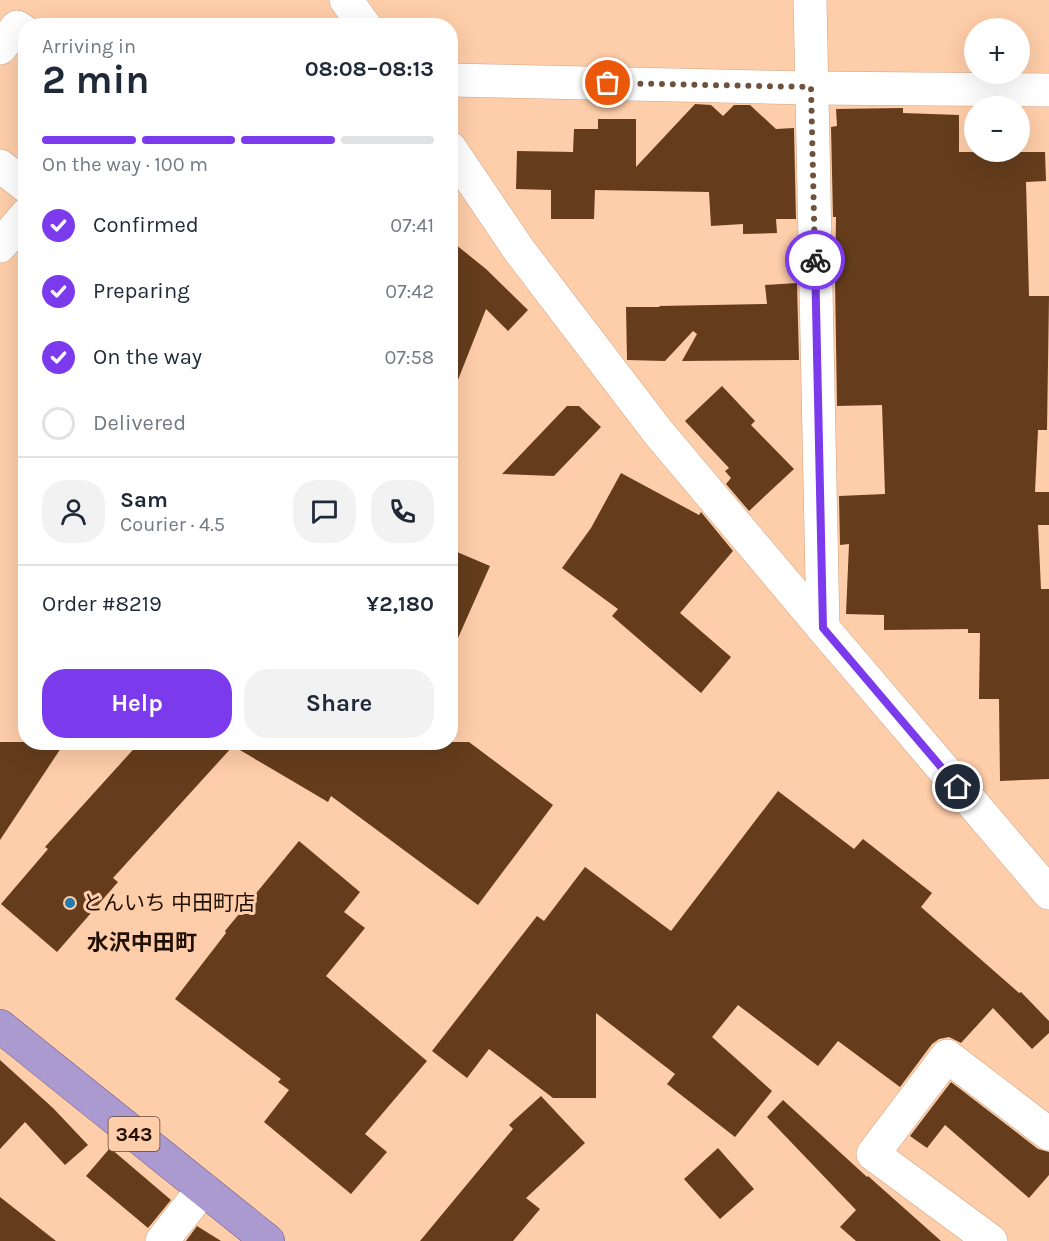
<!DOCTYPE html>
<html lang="en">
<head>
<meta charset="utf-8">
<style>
	body { margin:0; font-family:Karla,"Noto Sans JP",sans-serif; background:#f2f2f3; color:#1f2937; height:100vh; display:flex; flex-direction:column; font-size:22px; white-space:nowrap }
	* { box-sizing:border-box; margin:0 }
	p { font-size:20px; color:#747a83 }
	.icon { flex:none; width:33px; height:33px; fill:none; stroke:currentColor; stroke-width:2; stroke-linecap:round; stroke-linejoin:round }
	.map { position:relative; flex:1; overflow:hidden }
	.panel { position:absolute; left:18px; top:18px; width:440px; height:732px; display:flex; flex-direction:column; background:#fff; border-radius:24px; box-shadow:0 6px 24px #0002 }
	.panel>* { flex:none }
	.tools { position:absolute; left:964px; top:18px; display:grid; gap:12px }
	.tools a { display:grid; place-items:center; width:66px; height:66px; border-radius:50%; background:#fff; box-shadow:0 6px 24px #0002; font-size:30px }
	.pin { position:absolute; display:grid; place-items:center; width:51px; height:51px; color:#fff; margin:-26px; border:3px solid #fff; border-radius:50%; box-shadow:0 2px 6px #0007 }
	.courier { position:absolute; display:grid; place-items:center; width:60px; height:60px; margin:-30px; border:4px solid #7c3aed; border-radius:50%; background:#fff; color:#222; box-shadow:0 2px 8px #0007 }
	.headline em { font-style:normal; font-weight:700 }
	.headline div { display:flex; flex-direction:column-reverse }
	.headline { display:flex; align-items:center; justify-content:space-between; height:102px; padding:0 24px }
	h1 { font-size:39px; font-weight:700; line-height:45px }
	.bar { display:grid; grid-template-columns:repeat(4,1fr); gap:9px 6px; align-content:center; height:72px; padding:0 24px }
	.bar i { height:8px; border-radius:4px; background:#e0e1e3 }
	.bar .current { background:#7c3aed }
	.bar p { grid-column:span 4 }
	.line { display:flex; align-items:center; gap:15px; padding:0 24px; border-top:2px solid #e0e1e3 }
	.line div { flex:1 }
	.round { display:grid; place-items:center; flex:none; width:63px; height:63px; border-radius:24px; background:#f2f2f3 }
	ol { padding:0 24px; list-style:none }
	li { display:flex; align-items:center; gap:18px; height:66px }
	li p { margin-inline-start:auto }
	li .icon { padding:6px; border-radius:50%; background:#7c3aed; color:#fff; stroke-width:4 }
	li:last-child { color:#747a83 }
	li i { width:33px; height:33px; border:3px solid #e0e1e3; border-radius:50% }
	.action { display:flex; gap:12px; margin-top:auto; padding:12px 24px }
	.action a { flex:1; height:69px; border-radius:24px; background:#7c3aed; color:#fff; font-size:24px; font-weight:700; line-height:69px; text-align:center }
	.action a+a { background:#f2f2f3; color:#1f2937 }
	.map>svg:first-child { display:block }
	.building { fill:#653d1c }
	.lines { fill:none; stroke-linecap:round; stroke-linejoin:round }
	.minor-casing { stroke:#d1a27f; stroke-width:34 }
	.tertiary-casing { stroke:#d1a27f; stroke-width:34 }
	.trunk-casing { stroke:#6d5980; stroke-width:34 }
	.minor { stroke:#fff; stroke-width:33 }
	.tertiary { stroke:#fff; stroke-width:33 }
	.trunk { stroke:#ab9acf; stroke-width:33 }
	.done { stroke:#6e523d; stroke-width:6; stroke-dasharray:0 10.8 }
	.route { stroke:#7c3aed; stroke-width:8 }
	.poi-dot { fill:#247aa9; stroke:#fecda9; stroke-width:2 }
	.labels { text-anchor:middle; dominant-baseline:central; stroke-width:6; stroke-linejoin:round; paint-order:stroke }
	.shield { fill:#fecda9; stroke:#634835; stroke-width:1.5 }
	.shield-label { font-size:20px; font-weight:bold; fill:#200f03 }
	.poi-label { font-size:21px; fill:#200f03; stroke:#fecda9; text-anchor:start }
	.neighbourhood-label { font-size:22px; font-weight:bold; fill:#200f03; stroke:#fecda9 }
</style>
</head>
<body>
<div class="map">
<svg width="1049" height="1241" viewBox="0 0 1049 1241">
	<rect width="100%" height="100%" fill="#fecda9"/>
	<path class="building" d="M 695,104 L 711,105 L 723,116 L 734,105 L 750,105 L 776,129 L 794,128 L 796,219 L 776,219 L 777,233 L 743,234 L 743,224 L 711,226 L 709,192 L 595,190 L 594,219 L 551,219 L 551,190 L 516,189 L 517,151 L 573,152 L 574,129 L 598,129 L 598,119 L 636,119 L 636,167 Z
		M 903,108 L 903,113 L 959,115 L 959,152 L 1045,152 L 1046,181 L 1026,182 L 1029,296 L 1049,296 L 1047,430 L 1038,430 L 1035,492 L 1049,492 L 1049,525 L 1038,525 L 1041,589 L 1049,589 L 1049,779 L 1000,781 L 999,699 L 979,699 L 980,633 L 968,633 L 968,629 L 884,630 L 884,615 L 846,614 L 849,544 L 840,545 L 839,496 L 885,494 L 882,405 L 837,406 L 835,280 L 836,217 L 833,217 L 831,127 L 837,126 L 836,109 Z
		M 450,240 L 486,269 L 528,310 L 508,331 L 486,309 L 452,395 L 450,395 Z
		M 797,283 L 799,360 L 682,361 L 697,334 L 693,331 L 665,361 L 627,360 L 626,307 L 660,307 L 659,306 L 767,304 L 765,285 Z
		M 722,386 L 755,421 L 751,425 L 794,469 L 749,511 L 726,484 L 731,478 L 725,471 L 729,468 L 685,421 Z
		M 567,406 L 579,406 L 601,427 L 554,476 L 502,474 Z
		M 621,473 L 699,515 L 701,512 L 733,551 L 680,613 L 731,657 L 701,693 L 612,616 L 618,609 L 562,568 L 591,528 Z
		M 450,549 L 490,566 L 450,656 Z
		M 0,742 L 65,742 L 0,840 Z
		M 140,742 L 469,742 L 553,805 L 478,905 L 331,796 L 328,802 L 233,746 L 113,878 L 118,882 L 57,952 L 1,904 L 48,849 L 45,847 Z
		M 778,791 L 854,849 L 863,839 L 932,893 L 921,907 L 1019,993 L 1021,992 L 1049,1021 L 1049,1033 L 1032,1049 L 993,1008 L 961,1043 L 949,1037 L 939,1039 L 932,1044 L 900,1087 L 838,1041 L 818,1066 L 738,1005 L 712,1037 L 772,1091 L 735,1137 L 667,1084 L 675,1074 L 596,1013 L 596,1098 L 553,1098 L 489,1049 L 467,1078 L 432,1051 L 537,916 L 544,921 L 585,867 L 671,931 Z
		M 299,841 L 360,892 L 344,912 L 365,928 L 326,976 L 427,1061 L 365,1134 L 387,1152 L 351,1194 L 264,1122 L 289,1090 L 278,1082 L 281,1079 L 175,999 L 226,933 L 225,931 Z
		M 0,1060 L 53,1108 L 88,1145 L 65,1165 L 25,1122 L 0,1149 Z
		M 951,1082 L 1038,1149 L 1049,1152 L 1049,1175 L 1029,1198 L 945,1125 L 927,1148 L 910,1136 Z
		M 541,1096 L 585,1143 L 526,1198 L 540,1209 L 513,1241 L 420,1241 L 513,1129 L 509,1125 Z
		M 783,1100 L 867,1177 L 868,1176 L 941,1241 L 856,1241 L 840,1227 L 856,1210 L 767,1117 Z
		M 110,1148 L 171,1200 L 148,1228 L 86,1176 Z
		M 718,1148 L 754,1189 L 720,1219 L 684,1179 Z
		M 0,1197 L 56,1241 L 0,1241 Z
		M 197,1226 L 221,1241 L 186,1241 Z"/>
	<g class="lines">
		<g class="minor-casing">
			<path id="minor" d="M 810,0 L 823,628
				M 0,48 L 17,27 L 26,33
				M 0,166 L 26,186
				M 0,246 L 26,215
				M 162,1241 L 203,1189
				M 991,1241 L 873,1154 L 947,1056 L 1049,1134"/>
		</g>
		<g class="tertiary-casing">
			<path id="tertiary" d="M 346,0 L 365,26
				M 450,80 L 811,88 L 1049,90
				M 450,148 L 519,250 L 658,432 L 823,628 L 1049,893"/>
		</g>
		<g class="trunk-casing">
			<path id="trunk" d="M 0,1026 L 268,1241"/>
		</g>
		<use href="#minor" class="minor"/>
		<use href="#tertiary" class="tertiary"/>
		<use href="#trunk" class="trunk"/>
	</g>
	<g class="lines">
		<path class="done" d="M 608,83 L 811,87 L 815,260"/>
		<path class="route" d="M 815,260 L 823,628 L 958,787"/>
	</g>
	<circle class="poi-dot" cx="70" cy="903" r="6"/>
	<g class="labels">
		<rect class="shield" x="108.5" y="1117" width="51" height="34" rx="4.5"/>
		<g class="shield-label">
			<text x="134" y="1134">343</text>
		</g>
		<g class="poi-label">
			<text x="82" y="903">とんいち 中田町店</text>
		</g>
		<g class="neighbourhood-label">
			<text x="142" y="943">水沢中田町</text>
		</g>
	</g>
</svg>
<div class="tools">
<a>+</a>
<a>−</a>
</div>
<div class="pin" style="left:608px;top:83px;background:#ea580c"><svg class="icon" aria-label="bag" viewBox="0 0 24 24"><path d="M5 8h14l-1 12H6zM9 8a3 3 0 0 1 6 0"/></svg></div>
<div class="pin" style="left:958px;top:787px;background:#1f2937"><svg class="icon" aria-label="home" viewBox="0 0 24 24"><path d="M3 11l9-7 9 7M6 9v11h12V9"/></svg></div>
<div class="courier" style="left:815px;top:260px"><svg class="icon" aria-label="bike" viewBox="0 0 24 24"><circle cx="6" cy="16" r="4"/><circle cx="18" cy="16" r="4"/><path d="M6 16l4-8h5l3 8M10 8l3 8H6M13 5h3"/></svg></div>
<section class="panel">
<div class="headline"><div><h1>2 min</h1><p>Arriving in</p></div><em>08:08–08:13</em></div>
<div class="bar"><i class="current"></i><i class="current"></i><i class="current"></i><i></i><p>On the way · 100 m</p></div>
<ol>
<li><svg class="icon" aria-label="check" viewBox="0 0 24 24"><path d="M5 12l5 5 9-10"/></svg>Confirmed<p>07:41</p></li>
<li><svg class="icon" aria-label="check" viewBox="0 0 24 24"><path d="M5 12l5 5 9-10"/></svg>Preparing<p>07:42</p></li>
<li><svg class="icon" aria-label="check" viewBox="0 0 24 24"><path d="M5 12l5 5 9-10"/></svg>On the way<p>07:58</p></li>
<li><i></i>Delivered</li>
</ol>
<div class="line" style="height:108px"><a class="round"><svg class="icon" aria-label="person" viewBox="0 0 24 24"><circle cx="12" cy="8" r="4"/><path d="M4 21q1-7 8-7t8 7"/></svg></a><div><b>Sam</b><p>Courier · 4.5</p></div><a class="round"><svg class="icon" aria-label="chat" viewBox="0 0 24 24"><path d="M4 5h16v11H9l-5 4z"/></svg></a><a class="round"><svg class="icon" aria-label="phone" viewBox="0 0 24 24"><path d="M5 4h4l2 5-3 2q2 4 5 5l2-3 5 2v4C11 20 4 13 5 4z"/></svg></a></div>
<div class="line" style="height:78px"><div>Order #8219</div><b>¥2,180</b></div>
<div class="action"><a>Help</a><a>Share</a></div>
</section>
</div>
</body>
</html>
